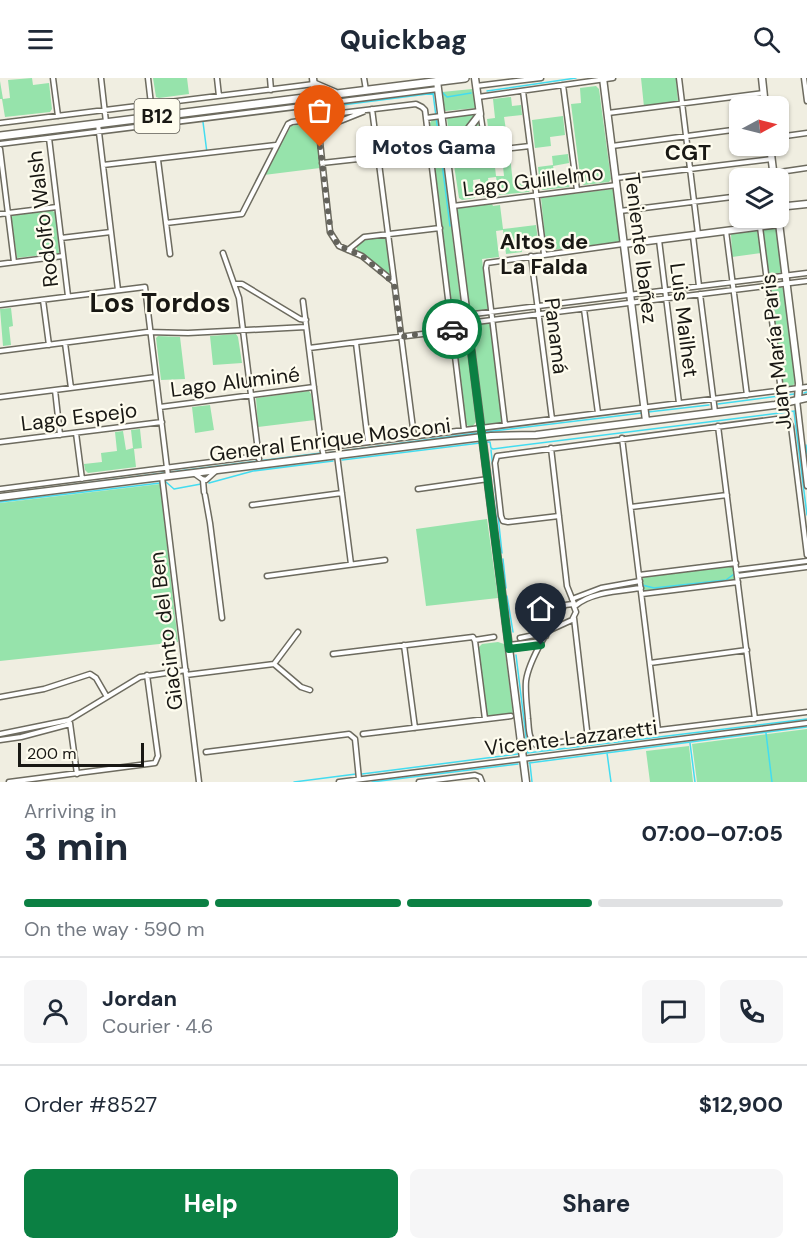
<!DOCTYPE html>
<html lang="en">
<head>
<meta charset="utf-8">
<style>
	body { margin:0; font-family:"DM Sans",sans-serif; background:#f6f6f7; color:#1f2937; height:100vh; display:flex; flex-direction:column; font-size:22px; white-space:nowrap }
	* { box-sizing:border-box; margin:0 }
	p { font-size:20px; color:#747a83 }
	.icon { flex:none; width:33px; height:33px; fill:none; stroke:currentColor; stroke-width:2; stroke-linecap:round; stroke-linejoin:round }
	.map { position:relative; height:704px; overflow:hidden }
	.side { display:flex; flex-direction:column; background:#fff; flex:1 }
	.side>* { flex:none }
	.needle { width:39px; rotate:83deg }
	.controls { position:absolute; left:729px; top:18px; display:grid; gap:12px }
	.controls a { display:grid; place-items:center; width:60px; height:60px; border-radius:9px; background:#fff; box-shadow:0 2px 4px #0004; font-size:30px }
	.scale { position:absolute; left:18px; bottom:15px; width:126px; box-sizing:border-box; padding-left:6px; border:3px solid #191814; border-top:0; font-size:16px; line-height:21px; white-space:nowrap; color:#191814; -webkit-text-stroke:4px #fefcee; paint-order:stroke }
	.pin { position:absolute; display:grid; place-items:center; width:51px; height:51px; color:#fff; margin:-62px -26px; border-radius:50% 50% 50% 0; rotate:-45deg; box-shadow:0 0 6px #0007 }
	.pin .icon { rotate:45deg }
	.courier { position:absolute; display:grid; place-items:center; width:60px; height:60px; margin:-30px; border:4px solid #0b8043; border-radius:50%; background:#fff; color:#222; box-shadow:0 2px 8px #0007 }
	.bubble { position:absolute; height:42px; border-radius:9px; background:#fff; box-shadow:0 2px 4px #0004; font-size:20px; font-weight:800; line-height:42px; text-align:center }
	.summary em { font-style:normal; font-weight:800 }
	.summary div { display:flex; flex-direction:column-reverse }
	.summary { display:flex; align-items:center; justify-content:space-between; height:102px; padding:0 24px }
	h1 { font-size:39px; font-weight:800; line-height:45px }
	.bar { display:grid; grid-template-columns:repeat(4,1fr); gap:9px 6px; align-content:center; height:72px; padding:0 24px }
	.bar i { height:8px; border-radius:4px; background:#e0e1e3 }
	.bar .on { background:#0b8043 }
	.bar p { grid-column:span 4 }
	.line { display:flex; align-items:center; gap:15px; padding:0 24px; border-top:2px solid #e0e1e3 }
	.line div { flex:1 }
	.round { display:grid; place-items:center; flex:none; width:63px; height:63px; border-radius:9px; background:#f6f6f7 }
	.action { display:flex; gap:12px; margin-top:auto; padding:12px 24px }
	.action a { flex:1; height:69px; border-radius:9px; background:#0b8043; color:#fff; font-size:24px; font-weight:800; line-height:69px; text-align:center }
	.action a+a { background:#f6f6f7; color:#1f2937 }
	header { display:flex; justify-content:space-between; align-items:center; height:78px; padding:0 24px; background:#fff; font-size:27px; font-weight:800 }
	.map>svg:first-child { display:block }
	.green { fill:#96e3ab }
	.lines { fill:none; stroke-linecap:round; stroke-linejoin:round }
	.stream { stroke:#43dcf0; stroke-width:1.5 }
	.street-casing { stroke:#6d6b5f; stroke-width:7 }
	.secondary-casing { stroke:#6d6b5f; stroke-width:9 }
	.primary-casing { stroke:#6d6b5f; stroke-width:10 }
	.street { stroke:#fff; stroke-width:4 }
	.secondary { stroke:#fff; stroke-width:6 }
	.primary { stroke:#fff; stroke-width:7 }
	.done { stroke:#64635c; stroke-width:6; stroke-dasharray:0 10.8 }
	.route { stroke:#0b8043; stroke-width:8 }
	.labels { text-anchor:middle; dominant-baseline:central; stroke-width:4.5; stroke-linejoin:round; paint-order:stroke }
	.shield { fill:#fefcee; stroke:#5e5c55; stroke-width:1.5 }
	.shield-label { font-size:20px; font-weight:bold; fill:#191814 }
	.street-label { font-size:21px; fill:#191814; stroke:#fefcee }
	.neighbourhood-label { font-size:22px; font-weight:bold; fill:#191814; stroke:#fefcee }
	.district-label { font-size:27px; font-weight:bold; fill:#191814; stroke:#fefcee }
</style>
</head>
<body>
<header><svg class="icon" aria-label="menu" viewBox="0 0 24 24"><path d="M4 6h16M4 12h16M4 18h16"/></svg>Quickbag<svg class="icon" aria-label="search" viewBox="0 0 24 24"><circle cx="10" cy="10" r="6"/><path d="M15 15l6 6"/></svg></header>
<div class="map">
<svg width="807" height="704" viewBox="0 0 807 704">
	<rect width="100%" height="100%" fill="#f0eee1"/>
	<path class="green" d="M 32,0 L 33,7 L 49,5 L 52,31 L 50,34 L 5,39 L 2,21 L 0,21 L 0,3 L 3,21 L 10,20 L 8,2 Z
		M 153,0 L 187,0 L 189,16 L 159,20 L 156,19 Z
		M 641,0 L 676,0 L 678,23 L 644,29 Z
		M 596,8 L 599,11 L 611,101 L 609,104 L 584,107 L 581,105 L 571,26 L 581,25 L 580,10 Z
		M 472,11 L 477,30 L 445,33 L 442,14 Z
		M 511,19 L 512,28 L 521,27 L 522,37 L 504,39 L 508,65 L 499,67 L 497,49 L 488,49 L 487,41 L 495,40 L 493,21 Z
		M 476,36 L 451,70 L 450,70 L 447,40 Z
		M 563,38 L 565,57 L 550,59 L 551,68 L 535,70 L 532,42 Z
		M 437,41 L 440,44 L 452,140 L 452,155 L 463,243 L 461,246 L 455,246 L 453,243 L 430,45 L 432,42 Z
		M 478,43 L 482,69 L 456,73 L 456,71 Z
		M 312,44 L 315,46 L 320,90 L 264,97 L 291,48 Z
		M 568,76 L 569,85 L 553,88 L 555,97 L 570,95 L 571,106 L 569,109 L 543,112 L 540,110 L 538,89 L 553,87 L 552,78 Z
		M 510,78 L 513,106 L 530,104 L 531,111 L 529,114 L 499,117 L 496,99 L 488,100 L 491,118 L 483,119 L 480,101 L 473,102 L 475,120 L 462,122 L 459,120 L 454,87 L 457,84 L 494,80 L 496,98 L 504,98 L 502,79 Z
		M 613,111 L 621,160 L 619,164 L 550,172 L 546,170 L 541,120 Z
		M 492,126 L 493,128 L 500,127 L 503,151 L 536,147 L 538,162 L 521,164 L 522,174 L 506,176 L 503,152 L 496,153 L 499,179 L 482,181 L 488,231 L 472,234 L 469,232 L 457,132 L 459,130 Z
		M 51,132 L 56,135 L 59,175 L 17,180 L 11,138 Z
		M 775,150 L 778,152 L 782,194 L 771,197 L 768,195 L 763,154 L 765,151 Z
		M 757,153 L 761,175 L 732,179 L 731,156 Z
		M 383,158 L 387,161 L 390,198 L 357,172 L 357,168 L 364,161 Z
		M 780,208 L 784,211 L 795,305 L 792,309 L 785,310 L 782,307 L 770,211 Z
		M 11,230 L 13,248 L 9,249 L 11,267 L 3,268 L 0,231 Z
		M 488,245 L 491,247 L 502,342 L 500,345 L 487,347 L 483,345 L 472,250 L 474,247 Z
		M 462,251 L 465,253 L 476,344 L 472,349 L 468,348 L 466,346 L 455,253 Z
		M 236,256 L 238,259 L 242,285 L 213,287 L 210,258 Z
		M 158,258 L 180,259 L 185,301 L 161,302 L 156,260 Z
		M 309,313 L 311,316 L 315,342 L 258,349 L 256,320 Z
		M 210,327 L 214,352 L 195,355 L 192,329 Z
		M 140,351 L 142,370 L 134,371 L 136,389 L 88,395 L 85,392 L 84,386 L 102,384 L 101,375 L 117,373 L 115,354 L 123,353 L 126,372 L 133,370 L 131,352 Z
		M 160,406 L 178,564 L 0,583 L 0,425 Z
		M 487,441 L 498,520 L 426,528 L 416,451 Z
		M 732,487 L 735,498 L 733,503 L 647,513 L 643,511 L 643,498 Z
		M 498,564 L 504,566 L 513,637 L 491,639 L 487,637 L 478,570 L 482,566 Z
		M 807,651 L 807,704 L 697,704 L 692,666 Z
		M 689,668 L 693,704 L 650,704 L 646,673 Z"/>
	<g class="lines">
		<path class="stream" d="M 487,13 L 576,0
			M 442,14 L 447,19 L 471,15
			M 433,15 L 450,148
			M 319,30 L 435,15
			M 203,44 L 207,75
			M 804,315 L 807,314
			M 718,326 L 794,316
			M 648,334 L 709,327
			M 794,334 L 807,437
			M 485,354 L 642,335
			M 486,364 L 490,364 L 491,370 L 493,371 L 795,333
			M 806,367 L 807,376
			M 491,372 L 502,475
			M 327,375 L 477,355
			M 342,382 L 480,365
			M 171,394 L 321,375
			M 166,404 L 174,411 L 201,406
			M 209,405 L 253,393 L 333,383
			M 0,416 L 164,395
			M 0,424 L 160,405
			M 503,481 L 506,510
			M 740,495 L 804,486
			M 642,507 L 654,510 L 726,502 L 734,496
			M 507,518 L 513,554
			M 516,577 L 528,675
			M 766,655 L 772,704
			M 690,665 L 695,704
			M 527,675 L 807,641
			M 607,675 L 611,704
			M 529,685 L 807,649
			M 530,686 L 532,704
			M 362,696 L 518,676
			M 294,704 L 356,696
			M 372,704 L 518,686"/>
		<g class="street-casing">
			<path id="street" d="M 53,0 L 58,38
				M 101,0 L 106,44
				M 148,0 L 151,26
				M 217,0 L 219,18
				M 270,0 L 271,12
				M 364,0 L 366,12
				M 679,0 L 698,156
				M 804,0 L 807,23
				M 563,7 L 577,112
				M 476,8 L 541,0
				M 523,13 L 544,176
				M 315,19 L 330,154 L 339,168 L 362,178 L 394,204
				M 478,19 L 613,0
				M 372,31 L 414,358
				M 608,35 L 764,15
				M 316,38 L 416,26 L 422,29 L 425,32 L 464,352
				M 426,40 L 480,33 L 486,73
				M 0,45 L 314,6
				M 98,46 L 118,212
				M 318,52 L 363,34
				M 778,59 L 807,55
				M 49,60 L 68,218
				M 0,66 L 438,11
				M 612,68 L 740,51
				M 0,71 L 14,184
				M 450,77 L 530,68
				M 158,82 L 170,176
				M 322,85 L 431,73
				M 103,87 L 276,67
				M 773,95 L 807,90
				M 616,100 L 772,81
				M 453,128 L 617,107
				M 620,133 L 740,118
				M 0,136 L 57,129
				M 166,145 L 242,136 L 288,46 L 292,44 L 316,41
				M 760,149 L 781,313
				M 726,153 L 747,317
				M 693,158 L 699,208
				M 61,160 L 111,154
				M 659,162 L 679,325
				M 348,172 L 364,159 L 440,150
				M 223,175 L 239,220 L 259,381
				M 531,178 L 552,341
				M 0,186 L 63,178
				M 235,206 L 242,206 L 300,241 L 306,242
				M 700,216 L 715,334
				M 43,222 L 49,267
				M 303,223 L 321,366 L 324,378
				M 0,227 L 145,209 L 168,398
				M 584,231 L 598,335
				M 466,237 L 807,195
				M 468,245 L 807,203
				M 65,265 L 71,310
				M 356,265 L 368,364
				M 309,270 L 447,253 L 468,248
				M 0,273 L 147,254 L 188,255 L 306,249
				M 55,312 L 60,357
				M 0,319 L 156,299
				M 797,322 L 807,408
				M 160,329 L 314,309
				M 505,347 L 486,190 L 487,185 L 623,166
				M 718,348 L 755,641
				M 76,355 L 82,401
				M 622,360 L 658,652
				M 0,364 L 162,344
				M 322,370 L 807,309
				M 551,370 L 567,508 L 575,528 C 591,514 620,513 641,510
				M 337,377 L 351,486
				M 195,396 L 202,401 L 206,402 L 217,392
				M 162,399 L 199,704
				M 203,402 L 204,414
				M 0,411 L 258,378
				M 418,411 L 488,401
				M 205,417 L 210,445 L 222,540
				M 252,427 L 342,415
				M 631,429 L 727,417
				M 559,438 L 508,444 L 503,443 L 501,438 L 495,385 L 497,378 L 784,340 L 788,342 L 791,348 L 807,477
				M 736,492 L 807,483
				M 639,497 L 736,485
				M 267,498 L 385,482
				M 737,498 L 807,489
				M 642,516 L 738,504
				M 572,521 L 601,510 L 640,503
				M 574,540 L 588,661
				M 550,552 L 572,542 L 576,534 L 573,526 L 565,527 C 552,545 529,581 526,603 C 525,615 527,628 528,641 C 529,649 528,661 536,667 L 807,634
				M 520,560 L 539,556 L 546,558
				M 475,562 L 494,559
				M 404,567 L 415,650
				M 509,567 L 542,563
				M 509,571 L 540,567
				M 333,576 L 473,559 L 475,563 L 485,641
				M 650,585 L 747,572
				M 274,586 L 298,554
				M 186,597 L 274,586 L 301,609 L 310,612
				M 0,619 L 44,611 L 90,596 L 96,600 L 107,619
				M 70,645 L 77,696
				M 0,656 L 69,642 L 140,599 L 186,592
				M 363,656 L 511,638
				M 0,662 L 21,659 L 70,646
				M 206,674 L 349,656 L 355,661 L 359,701
				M 9,704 L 155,685 L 158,678 L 147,597
				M 339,704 L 807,645
				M 419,704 L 475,697 L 480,699 L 482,704"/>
		</g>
		<g class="secondary-casing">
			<path id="secondary" d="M 313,0 L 315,19
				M 603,0 L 646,343
				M 762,0 L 765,28
				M 437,3 L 526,704
				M 770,68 L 774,100
				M 448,81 L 450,75 L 480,36 L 475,0
				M 778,129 L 807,126
				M 778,137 L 799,305 L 798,322
				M 624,166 L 780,146
				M 0,419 L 491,358 L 536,357 L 775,327 L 807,320"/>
		</g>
		<g class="primary-casing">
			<path id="primary" d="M 314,6 L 335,15
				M 0,58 L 465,0"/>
		</g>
		<use href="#street" class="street"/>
		<use href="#secondary" class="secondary"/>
		<use href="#primary" class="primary"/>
	</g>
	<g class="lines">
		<path class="done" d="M 320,69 L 331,156 L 339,168 L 362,178 L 394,205 L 401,259 L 452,251"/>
		<path class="route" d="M 452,251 L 468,248 L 509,571 L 541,567"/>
	</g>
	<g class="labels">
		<rect class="shield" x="134.5" y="21" width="45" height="34" rx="4.5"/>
		<g class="shield-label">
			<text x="157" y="38">B12</text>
		</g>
		<g class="street-label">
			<text transform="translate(533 103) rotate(-7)">Lago Guillelmo</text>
			<text transform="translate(43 141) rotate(-97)">Rodolfo Walsh</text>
			<text transform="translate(641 170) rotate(83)">Teniente Ibañez</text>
			<text transform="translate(684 242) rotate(83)">Luis Mailhet</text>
			<text transform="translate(556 258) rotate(83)">Panamá</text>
			<text transform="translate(776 274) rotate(-96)">Juan María Paris</text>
			<text transform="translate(235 304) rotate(-7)">Lago Aluminé</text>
			<text transform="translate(79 339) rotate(-7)">Lago Espejo</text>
			<text transform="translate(330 362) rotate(-7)">General Enrique Mosconi</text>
			<text transform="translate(166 553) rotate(-97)">Giacinto del Ben</text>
			<text transform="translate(571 660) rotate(-7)">Vicente Lazzaretti</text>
		</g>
		<g class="neighbourhood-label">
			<text x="688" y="74">CGT</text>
			<text x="544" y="163">Altos de<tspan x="544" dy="25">La Falda</tspan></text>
		</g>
		<g class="district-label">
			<text x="160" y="224">Los Tordos</text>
		</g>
	</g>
</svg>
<div class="controls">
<a><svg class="needle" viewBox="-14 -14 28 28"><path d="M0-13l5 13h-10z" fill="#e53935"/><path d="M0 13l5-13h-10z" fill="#747a83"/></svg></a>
<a><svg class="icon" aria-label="layers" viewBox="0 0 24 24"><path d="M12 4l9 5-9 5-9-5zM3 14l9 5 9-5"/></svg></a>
</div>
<div class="scale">200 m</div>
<div class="pin" style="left:320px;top:69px;background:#ea580c"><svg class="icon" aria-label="bag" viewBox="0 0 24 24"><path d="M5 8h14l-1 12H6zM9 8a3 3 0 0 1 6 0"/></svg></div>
<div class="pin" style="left:541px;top:567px;background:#1f2937"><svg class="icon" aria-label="home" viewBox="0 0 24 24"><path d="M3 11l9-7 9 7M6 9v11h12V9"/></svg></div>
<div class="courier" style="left:452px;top:251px"><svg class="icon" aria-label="car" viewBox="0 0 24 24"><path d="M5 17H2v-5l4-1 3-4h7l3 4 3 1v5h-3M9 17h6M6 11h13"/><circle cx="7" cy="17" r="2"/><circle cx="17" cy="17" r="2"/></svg></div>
<div class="bubble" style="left:356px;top:48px;width:156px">Motos Gama</div>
</div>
<section class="side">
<div class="summary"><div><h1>3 min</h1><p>Arriving in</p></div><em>07:00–07:05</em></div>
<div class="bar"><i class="on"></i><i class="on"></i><i class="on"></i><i></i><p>On the way · 590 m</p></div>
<div class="line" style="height:108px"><a class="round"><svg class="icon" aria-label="person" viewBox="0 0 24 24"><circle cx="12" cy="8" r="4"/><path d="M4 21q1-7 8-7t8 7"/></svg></a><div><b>Jordan</b><p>Courier · 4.6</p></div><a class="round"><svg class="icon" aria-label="chat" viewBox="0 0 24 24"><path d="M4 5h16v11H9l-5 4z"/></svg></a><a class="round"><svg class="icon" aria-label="phone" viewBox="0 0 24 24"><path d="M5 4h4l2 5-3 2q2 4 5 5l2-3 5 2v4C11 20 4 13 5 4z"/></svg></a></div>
<div class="line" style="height:78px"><div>Order #8527</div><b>$12,900</b></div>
<div class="action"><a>Help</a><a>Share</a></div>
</section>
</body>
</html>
